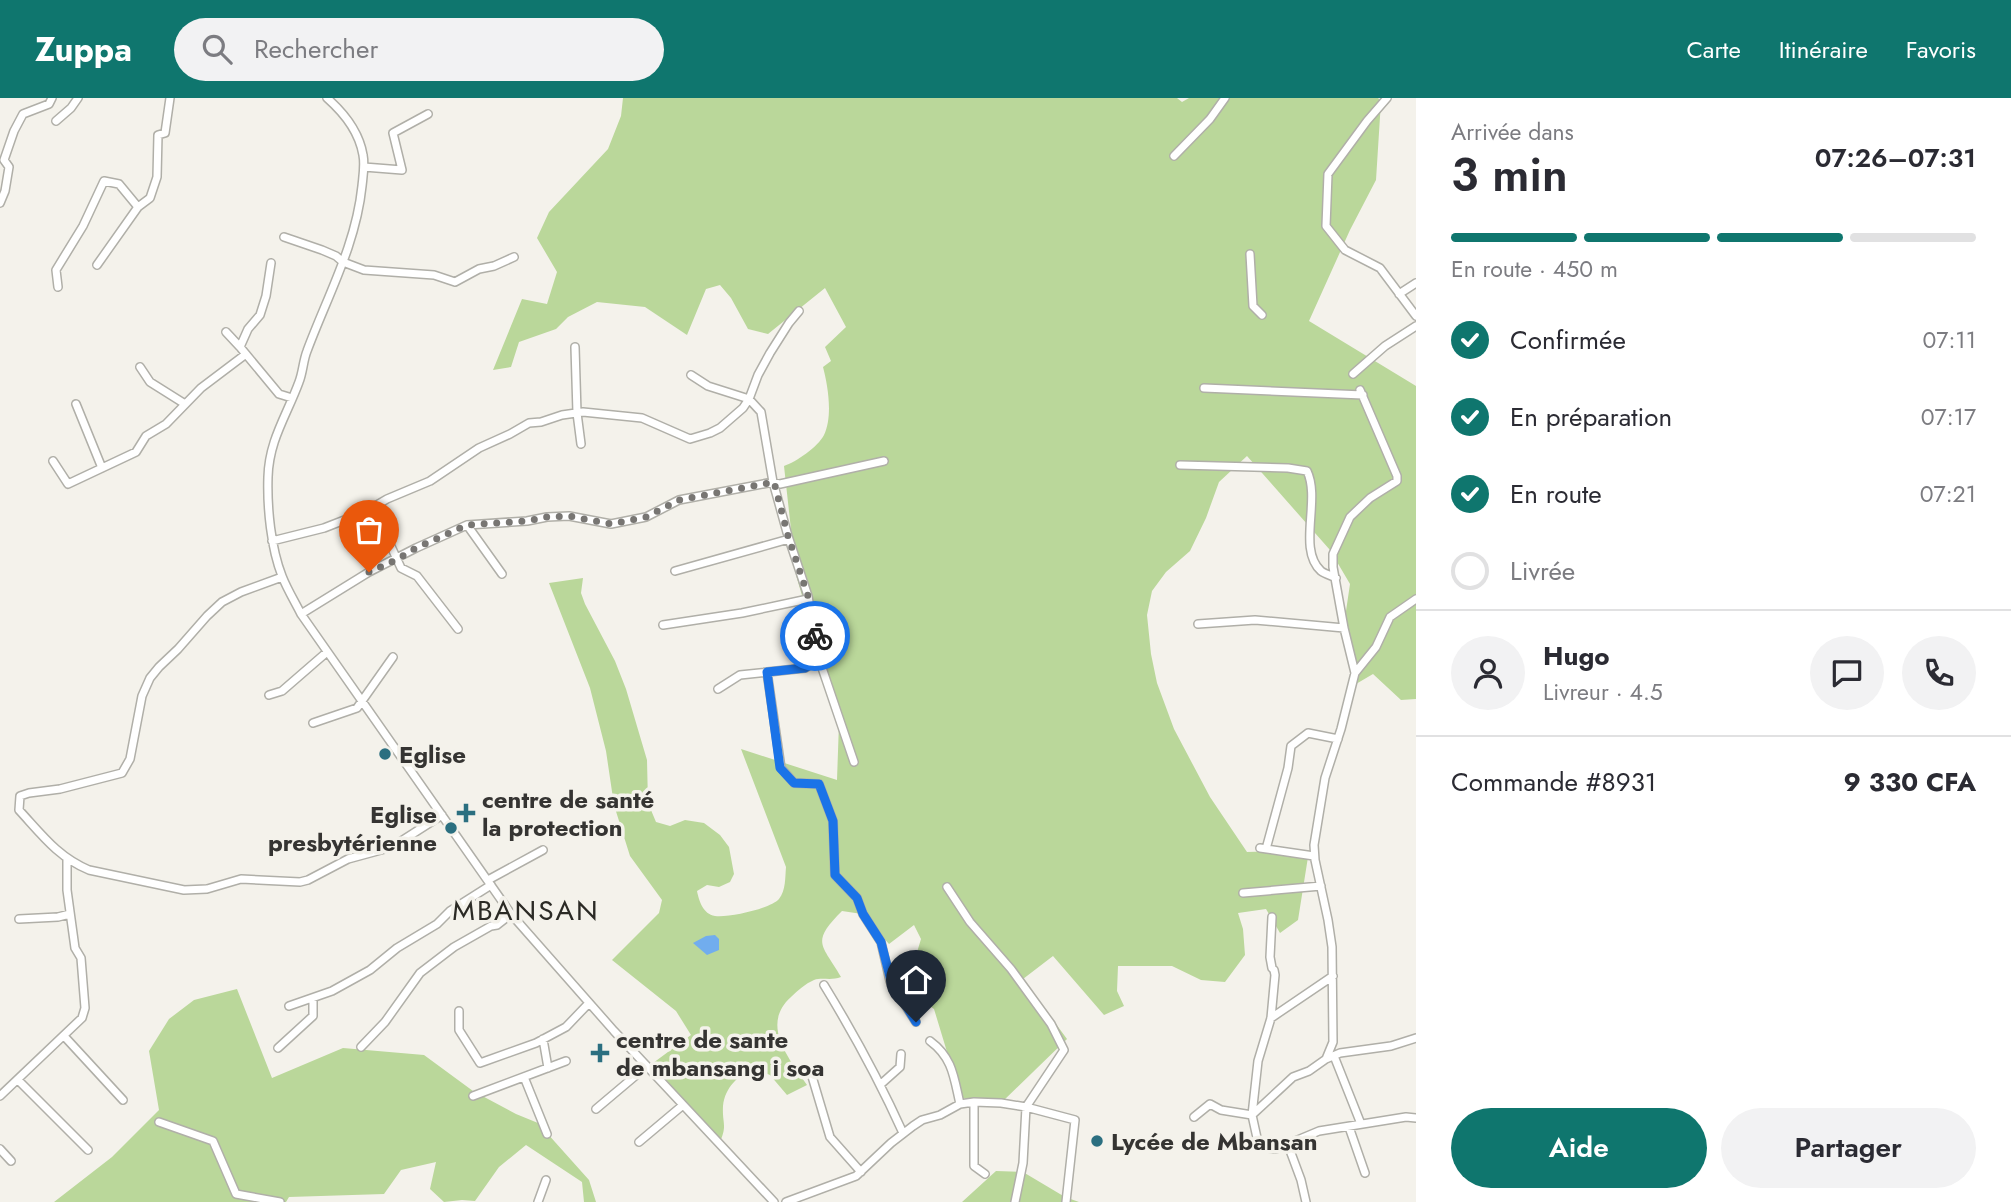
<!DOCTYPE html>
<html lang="fr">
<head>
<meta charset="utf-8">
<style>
	body { margin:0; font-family:Jost,sans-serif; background:#f2f2f3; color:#2b2b33; height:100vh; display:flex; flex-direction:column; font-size:26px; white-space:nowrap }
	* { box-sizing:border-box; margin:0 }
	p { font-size:23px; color:#7c7c81 }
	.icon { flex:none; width:38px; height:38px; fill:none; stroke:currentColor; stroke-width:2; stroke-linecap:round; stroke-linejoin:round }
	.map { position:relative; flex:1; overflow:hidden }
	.details { display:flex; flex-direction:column; background:#fff; width:595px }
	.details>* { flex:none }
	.pin { position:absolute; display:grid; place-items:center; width:60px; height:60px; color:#fff; margin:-72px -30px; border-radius:50% 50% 50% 0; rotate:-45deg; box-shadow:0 0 7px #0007 }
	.pin .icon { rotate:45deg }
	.courier { position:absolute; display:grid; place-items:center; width:70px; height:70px; margin:-35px; border:5px solid #1a73e8; border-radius:50%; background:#fff; color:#222; box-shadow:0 2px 9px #0007 }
	.headline em { font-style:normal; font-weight:600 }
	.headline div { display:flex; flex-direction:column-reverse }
	.headline { display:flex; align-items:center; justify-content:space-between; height:119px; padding:0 35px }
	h1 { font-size:46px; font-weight:600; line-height:52px }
	.bar { display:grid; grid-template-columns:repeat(4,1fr); gap:10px 7px; align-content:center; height:84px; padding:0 35px }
	.bar i { height:9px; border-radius:5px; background:#e1e1e2 }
	.bar .active { background:#0f766e }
	.bar p { grid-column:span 4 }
	.line { display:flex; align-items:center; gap:18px; padding:0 35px; border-top:2px solid #e1e1e2 }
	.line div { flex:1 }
	.round { display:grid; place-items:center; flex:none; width:74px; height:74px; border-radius:37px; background:#f2f2f3 }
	ol { padding:0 35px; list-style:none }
	li { display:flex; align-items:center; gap:21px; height:77px }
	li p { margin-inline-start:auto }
	li .icon { padding:7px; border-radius:50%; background:#0f766e; color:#fff; stroke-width:4 }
	li:last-child { color:#7c7c81 }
	li i { width:38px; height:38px; border:4px solid #e1e1e2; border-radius:50% }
	.primary-button { display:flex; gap:14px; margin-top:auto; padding:14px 35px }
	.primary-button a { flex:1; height:80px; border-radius:42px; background:#0f766e; color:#fff; font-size:28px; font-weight:600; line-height:80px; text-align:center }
	.primary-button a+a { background:#f2f2f3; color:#2b2b33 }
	header { display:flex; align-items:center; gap:42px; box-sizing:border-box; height:98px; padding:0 35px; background:#0f766e; color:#fff }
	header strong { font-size:33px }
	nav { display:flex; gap:38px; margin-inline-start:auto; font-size:24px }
	.search { width:490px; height:63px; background:#f2f2f3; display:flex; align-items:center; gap:18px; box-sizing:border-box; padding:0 24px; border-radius:38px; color:#7c7c81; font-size:26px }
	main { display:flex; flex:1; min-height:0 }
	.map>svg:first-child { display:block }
	.green { fill:#bad79a }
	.water { fill:#71adee }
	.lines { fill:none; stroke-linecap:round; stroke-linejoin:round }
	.minor-casing { stroke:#b0afa8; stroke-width:10 }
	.minor { stroke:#fff; stroke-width:7 }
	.done { stroke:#787673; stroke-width:7; stroke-dasharray:0 12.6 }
	.route { stroke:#1a73e8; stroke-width:9 }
	.poi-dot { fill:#2b6f80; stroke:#f4f2eb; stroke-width:2.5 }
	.labels { text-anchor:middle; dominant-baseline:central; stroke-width:7; stroke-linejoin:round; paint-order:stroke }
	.poi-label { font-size:24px; font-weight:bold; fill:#353432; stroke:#f4f2eb; text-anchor:start }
	.quarter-label { font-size:28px; letter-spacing:2px; fill:#2b2a25; stroke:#f4f2eb }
</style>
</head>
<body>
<header>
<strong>Zuppa</strong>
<div class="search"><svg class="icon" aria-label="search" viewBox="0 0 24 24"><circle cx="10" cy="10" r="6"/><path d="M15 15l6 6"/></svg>Rechercher</div>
<nav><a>Carte</a><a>Itinéraire</a><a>Favoris</a></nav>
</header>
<main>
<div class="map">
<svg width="1416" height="1104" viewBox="0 0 1416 1104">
	<rect width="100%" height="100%" fill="#f4f2eb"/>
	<path class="green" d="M 623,0 L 1177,0 L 1182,4 L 1189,0 L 1378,0 L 1381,3 L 1376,82 L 1350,132 L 1309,223 L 1416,288 L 1416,601 L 1401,602 L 1373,576 L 1356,586 L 1347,551 L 1346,513 L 1350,486 L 1330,452 L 1247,358 L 1219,384 L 1206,420 L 1190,453 L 1166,474 L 1152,493 L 1147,517 L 1151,556 L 1157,585 L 1174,631 L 1210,699 L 1247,754 L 1282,753 L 1308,759 L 1298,822 L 1280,835 L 1266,811 L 1238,815 L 1243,831 L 1245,857 L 1225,884 L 1201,882 L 1172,868 L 1118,868 L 1117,893 L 1124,908 L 1104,917 L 1053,858 L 1023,881 L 1067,941 L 1001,1005 L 961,1000 L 934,911 L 906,891 L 921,841 L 914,827 L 889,846 L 862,816 L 842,813 C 810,845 822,846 841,879 C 831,883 822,879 814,882 C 805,886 798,892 791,899 C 760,927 789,960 807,987 L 787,997 L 770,977 L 753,970 C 738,978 725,989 723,1008 C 722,1027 728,1026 719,1046 L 649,968 L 691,937 L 676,913 L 612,862 L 659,815 L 662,802 L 630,758 L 614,707 L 606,653 L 590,590 L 549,485 L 583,480 L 581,495 L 585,506 L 615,563 L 626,591 L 647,662 L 648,705 L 656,724 L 670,728 L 685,722 L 704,725 L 720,737 L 729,749 L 734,776 L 730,784 L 719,789 L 707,787 L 697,793 C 699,803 703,816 715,818 C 728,820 770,811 779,801 C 786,792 785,780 786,769 L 741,651 L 837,682 L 839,625 L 796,477 L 784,368 C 796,364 818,349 824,337 C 833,318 828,288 823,269 L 831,263 L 825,249 L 846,229 L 825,190 L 768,236 L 748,231 L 731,200 L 720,187 L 706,191 L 687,237 L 645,209 L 597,204 L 568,219 L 556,231 L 519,244 L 511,269 L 493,272 L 522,201 L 547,206 L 557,174 L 537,140 L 549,114 L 608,51 L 621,18 Z
		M 237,891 L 272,980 L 343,950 L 424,957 L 473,993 L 516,1016 L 538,1025 L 589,1082 L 596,1104 L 584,1104 L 582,1084 L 526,1047 L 499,1069 L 475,1103 L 462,1102 L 444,1104 L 430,1091 L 436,1064 L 401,1072 L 384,1096 L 289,1099 L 286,1104 L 54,1104 L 112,1059 L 159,1012 L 149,953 L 169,921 L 194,902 Z
		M 996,1073 L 1023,1074 L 1065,1099 L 1079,1104 L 962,1104 Z"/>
	<path class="water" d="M 715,837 L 719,841 L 719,852 L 707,857 L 693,845 L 706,838 Z"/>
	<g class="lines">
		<g class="minor-casing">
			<path id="minor" d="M 327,0 C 344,15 359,33 363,57 C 365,67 363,78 362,88 C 356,147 327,199 307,253 C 303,263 303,274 299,284 C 287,317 269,342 268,379 C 267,410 271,450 282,478 C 287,491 295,504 301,516 L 511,816 L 614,933 L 774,1104
				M 1387,0 L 1367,23 L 1328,76 L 1326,128 L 1345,152 L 1380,170 L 1416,218
				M 56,23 L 71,10 L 78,0
				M 1174,58 L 1210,21 L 1225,0
				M 364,69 L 402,72 L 393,35 L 428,16
				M 0,105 L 5,93 L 9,69 L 4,62 L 14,33 L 23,16 L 49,6 L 52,0
				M 284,139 L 322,152 L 336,158 L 343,164 L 364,172 L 434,177 L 455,184 L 479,171 L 494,168 L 514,159
				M 1250,156 L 1253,208 L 1262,217
				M 97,167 L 138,109
				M 58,189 L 56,172 L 83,128 L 104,83 L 119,86 L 138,109 L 150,100 L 157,79 L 158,37 L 165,35 L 170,0
				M 1399,196 L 1416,185
				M 226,234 L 240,249 L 279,296 L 292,300
				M 240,249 L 248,231 L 260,217 L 266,198 L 271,165
				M 575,249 L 577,315 L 581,346
				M 140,269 L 150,284 L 185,306
				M 1353,276 L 1385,248 L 1416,228
				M 691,277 L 708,288 L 749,301 L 761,314 L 773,384 L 788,438 L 808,498 L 819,561 L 854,664
				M 1204,290 L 1363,297
				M 76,306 L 102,370
				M 53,363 L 68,386 L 136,354 L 146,338 L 166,326 L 201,290 L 246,256
				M 1180,367 L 1288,370 L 1307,373 C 1321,402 1297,451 1321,473 C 1325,476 1332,478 1336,480
				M 365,414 L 372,418 L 383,431 L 401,470 L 417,478 L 458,531
				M 467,427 L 502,476
				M 272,443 L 324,430 L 365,414 L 387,401 L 430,383 L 479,350 L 510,336 L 529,325 L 541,324 L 562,317 L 583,314 L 642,320 L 690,341 L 710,335 L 720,330 L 743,310 L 749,301 L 758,277 L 770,255 L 789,225 L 799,213
				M 675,473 L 789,441
				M 282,479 L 241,494 L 222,504 L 207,518 L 178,551 L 159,569 L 150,580 L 142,598 L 130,661 L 122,675 L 60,691 L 29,695 L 20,698 L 19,712 C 42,737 58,759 89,772 L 184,792 L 207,791 L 241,781 L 300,784 L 308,782 L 348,761 L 392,749 L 442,717
				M 301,516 L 369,474 L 416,450 L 467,427 L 527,423 L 547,419 L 569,418 L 611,426 L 646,419 L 679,402 L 773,384 L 780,386 L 884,363
				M 1198,526 L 1255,522 L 1344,530
				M 663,527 L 742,515 L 808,501
				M 767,574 L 781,670 L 794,685 L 819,686 L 833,723 L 835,777 L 857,800 L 863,816 L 881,844 L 890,883 L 916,924
				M 1355,575 L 1344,530 L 1333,469 L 1333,456 L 1350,419 L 1370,400 L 1397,383 L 1397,378 L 1360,292
				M 718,591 L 740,577 L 805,570 L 819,561
				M 269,597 L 282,593 L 327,554
				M 313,625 L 357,610 L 393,559
				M 1260,750 L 1314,758
				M 1266,751 L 1288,670 L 1291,648 L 1308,635 L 1338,641
				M 488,782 L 543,752
				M 947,789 L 970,824 L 1011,871 L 1051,926 L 1064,952 L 1026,1009 L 1023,1065 L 1015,1104
				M 1243,795 L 1321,788
				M 1272,819 L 1270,859 L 1272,870 L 1274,872 L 1275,877 L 1271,920 L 1258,963 L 1252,1017 L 1259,1049 L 1276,1051 L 1319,1033 L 1406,1019 L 1416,1020
				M 19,821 L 58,819 L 70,816
				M 824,887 C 854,936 880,984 903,1035
				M 289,908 L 332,893 L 370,872 L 397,850 L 437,826 L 450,813 L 491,787
				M 459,913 L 459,932 L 480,965 L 536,945 L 566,929 L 589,905
				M 1271,920 L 1333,878
				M 64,938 L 123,1002
				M 543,941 L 548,970
				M 930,943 C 953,960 954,980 960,1006
				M 361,949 L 385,924 L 420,875 L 454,849 L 491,828 L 497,827 L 511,816
				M 278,950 L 313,918 L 313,900
				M 1334,958 L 1361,1026
				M 1326,961 L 1340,955 L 1391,948 L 1416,940
				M 811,975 L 830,1039 L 861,1074
				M 524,979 L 547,1036
				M 18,982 L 88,1052
				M 881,986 L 900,969 L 901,956
				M 0,998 L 82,920 L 85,910 L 81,860 L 75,850 L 67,792 L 67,762
				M 473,998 L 566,963
				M 974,1004 L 974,1068 L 985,1076
				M 596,1011 L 647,968
				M 1194,1019 L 1210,1006 L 1221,1012 L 1252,1017 L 1293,979 L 1309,973 L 1326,961 L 1333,944 L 1332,849 L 1328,822 L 1315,762 L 1314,747 L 1325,680 L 1341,631 L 1355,575 L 1376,549 L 1390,519 L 1416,501
				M 159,1024 L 213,1043 L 236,1096 L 280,1104
				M 1349,1029 L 1365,1075
				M 639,1044 L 683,1007
				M 1288,1047 L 1301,1082 L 1306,1104
				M 0,1051 L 11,1063
				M 538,1104 L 546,1082
				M 786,1104 L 856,1078 L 891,1045 L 913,1028 L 922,1022 L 940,1017 L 960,1006 L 974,1004 L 1001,1005 L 1026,1009 L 1075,1022 L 1066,1104"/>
		</g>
		<use href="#minor" class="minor"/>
	</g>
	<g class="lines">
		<path class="done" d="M 369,474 L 396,462 L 416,450 L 467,427 L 527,423 L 547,419 L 569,418 L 611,426 L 646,419 L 679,402 L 774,384 L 788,438 L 808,498 L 815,538"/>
		<path class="route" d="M 815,538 L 819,561 L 805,570 L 767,574 L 780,670 L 794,685 L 819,686 L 833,723 L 835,777 L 857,800 L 863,816 L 881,844 L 891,883 L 916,924"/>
	</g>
	<g class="poi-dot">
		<circle cx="385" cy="656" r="7"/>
		<path d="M462.5 704.5h7v7h7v7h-7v7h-7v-7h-7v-7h7z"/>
		<circle cx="451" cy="730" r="7"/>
		<path d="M596.5 944.5h7v7h7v7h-7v7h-7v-7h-7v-7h7z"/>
		<circle cx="1097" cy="1043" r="7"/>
	</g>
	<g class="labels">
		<g class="poi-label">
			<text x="399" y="656">Eglise</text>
			<text x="482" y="701">centre de santé<tspan x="482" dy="28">la protection</tspan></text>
			<text x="437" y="716" text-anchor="end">Eglise<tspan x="437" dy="28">presbytérienne</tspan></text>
			<text x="616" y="941">centre de sante<tspan x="616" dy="28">de mbansang i soa</tspan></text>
			<text x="1111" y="1043">Lycée de Mbansan</text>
		</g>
		<g class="quarter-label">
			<text x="526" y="812">MBANSAN</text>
		</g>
	</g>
</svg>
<div class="pin" style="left:369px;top:474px;background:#ea580c"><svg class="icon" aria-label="bag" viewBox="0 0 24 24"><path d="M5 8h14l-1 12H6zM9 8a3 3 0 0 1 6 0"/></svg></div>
<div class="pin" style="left:916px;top:924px;background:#1f2937"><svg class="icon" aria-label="home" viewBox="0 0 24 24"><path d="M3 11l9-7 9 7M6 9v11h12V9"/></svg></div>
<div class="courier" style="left:815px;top:538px"><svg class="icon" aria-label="bike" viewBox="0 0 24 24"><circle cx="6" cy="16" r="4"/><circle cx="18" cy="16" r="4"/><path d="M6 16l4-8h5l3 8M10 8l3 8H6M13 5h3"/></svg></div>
</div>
<section class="details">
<div class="headline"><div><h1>3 min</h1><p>Arrivée dans</p></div><em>07:26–07:31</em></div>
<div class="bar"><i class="active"></i><i class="active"></i><i class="active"></i><i></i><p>En route · 450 m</p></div>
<ol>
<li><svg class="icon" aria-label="check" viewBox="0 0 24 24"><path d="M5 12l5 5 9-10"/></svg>Confirmée<p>07:11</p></li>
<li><svg class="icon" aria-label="check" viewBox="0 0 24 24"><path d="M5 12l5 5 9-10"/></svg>En préparation<p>07:17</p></li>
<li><svg class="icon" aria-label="check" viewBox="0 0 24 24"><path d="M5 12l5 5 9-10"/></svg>En route<p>07:21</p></li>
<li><i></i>Livrée</li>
</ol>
<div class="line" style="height:126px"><a class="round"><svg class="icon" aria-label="person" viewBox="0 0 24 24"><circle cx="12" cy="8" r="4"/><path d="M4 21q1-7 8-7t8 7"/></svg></a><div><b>Hugo</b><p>Livreur · 4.5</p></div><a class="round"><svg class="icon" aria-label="chat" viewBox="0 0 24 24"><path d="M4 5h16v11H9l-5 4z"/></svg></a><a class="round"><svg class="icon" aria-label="phone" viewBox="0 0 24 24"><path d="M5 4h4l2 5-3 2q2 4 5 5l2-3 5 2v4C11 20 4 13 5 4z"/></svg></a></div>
<div class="line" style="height:91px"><div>Commande #8931</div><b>9 330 CFA</b></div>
<div class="primary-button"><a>Aide</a><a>Partager</a></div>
</section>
</main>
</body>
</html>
